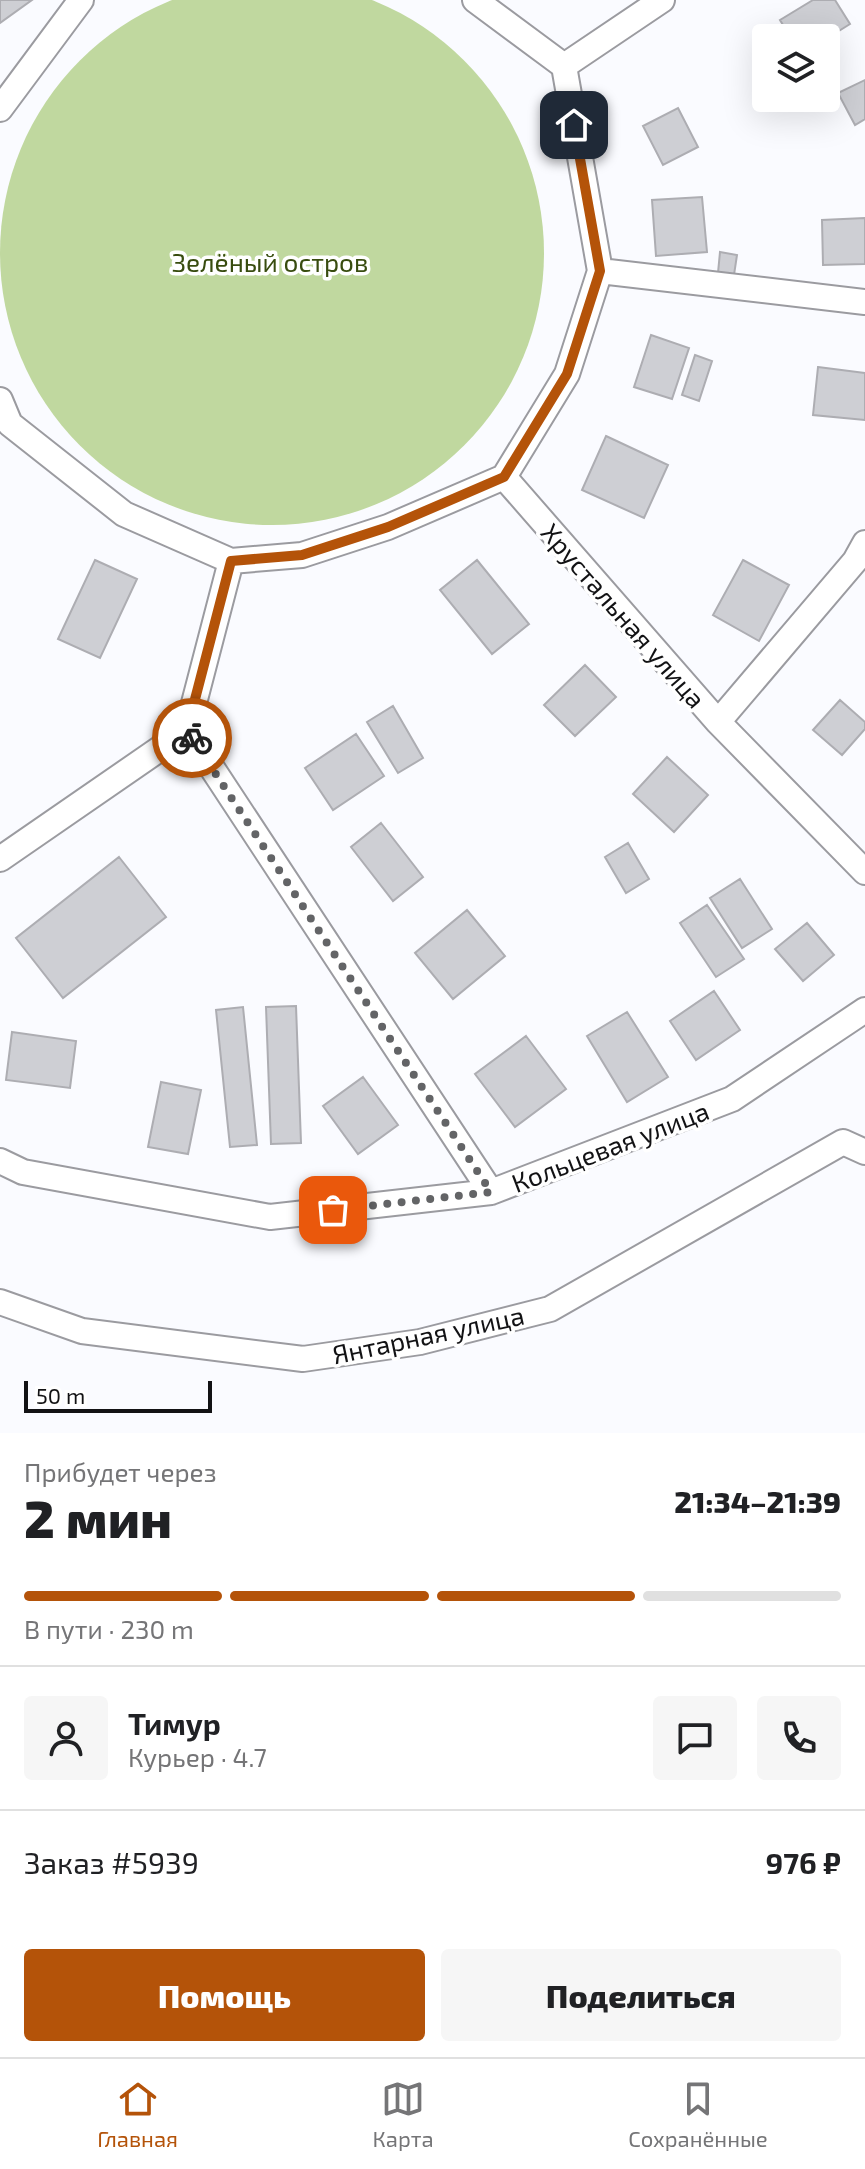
<!DOCTYPE html>
<html lang="ru">
<head>
<meta charset="utf-8">
<style>
	body { margin:0; font-family:"Exo 2",sans-serif; background:#f6f6f6; color:#202124; height:100vh; display:flex; flex-direction:column; font-size:30px; white-space:nowrap }
	* { box-sizing:border-box; margin:0 }
	p { font-size:26px; color:#757577 }
	.icon { flex:none; width:44px; height:44px; fill:none; stroke:currentColor; stroke-width:2; stroke-linecap:round; stroke-linejoin:round }
	.map { position:relative; height:1433px; overflow:hidden }
	.details { display:flex; flex-direction:column; background:#fff; flex:1 }
	.details>* { flex:none }
	.controls { position:absolute; left:752px; top:24px; display:grid; gap:16px }
	.controls a { display:grid; place-items:center; width:88px; height:88px; border-radius:8px; background:#fff; box-shadow:0 8px 32px #0002; font-size:40px }
	.scale { position:absolute; left:24px; bottom:20px; width:188px; box-sizing:border-box; padding-left:8px; border:4px solid #121214; border-top:0; font-size:22px; line-height:28px; white-space:nowrap; color:#121214; -webkit-text-stroke:6px #fff; paint-order:stroke }
	.pin { position:absolute; display:grid; place-items:center; width:68px; height:68px; color:#fff; margin:-34px; border-radius:16px; box-shadow:0 4px 12px #0006 }
	.courier { position:absolute; display:grid; place-items:center; width:80px; height:80px; margin:-40px; border:6px solid #b45309; border-radius:50%; background:#fff; color:#222; box-shadow:0 2px 10px #0007 }
	.summary em { font-style:normal; font-weight:800 }
	.summary div { display:flex; flex-direction:column-reverse }
	.summary { display:flex; align-items:center; justify-content:space-between; height:136px; padding:0 24px }
	h1 { font-size:52px; font-weight:800; line-height:60px }
	.bar { display:grid; grid-template-columns:repeat(4,1fr); gap:12px 8px; align-content:center; height:96px; padding:0 24px }
	.bar i { height:10px; border-radius:6px; background:#e0e0e0 }
	.bar .on { background:#b45309 }
	.bar p { grid-column:span 4 }
	.line { display:flex; align-items:center; gap:20px; padding:0 24px; border-top:2px solid #e0e0e0 }
	.line div { flex:1 }
	.round { display:grid; place-items:center; flex:none; width:84px; height:84px; border-radius:8px; background:#f6f6f6 }
	.button { display:flex; gap:16px; margin-top:auto; padding:16px 24px }
	.button a { flex:1; height:92px; border-radius:8px; background:#b45309; color:#fff; font-size:32px; font-weight:800; line-height:92px; text-align:center }
	.button a+a { background:#f6f6f6; color:#202124 }
	.tabs { display:flex; justify-content:space-around; align-items:center; height:112px; border-top:2px solid #e0e0e0; background:#fff; font-size:22px; color:#757577 }
	.tabs a { display:grid; justify-items:center; gap:4px }
	.tabs .on { color:#b45309 }
	.map>svg:first-child { display:block }
	.green { fill:#c0d89f }
	.building { fill:#cecfd4; stroke:#adadb2; stroke-width:2 }
	.lines { fill:none; stroke-linecap:round; stroke-linejoin:round }
	.minor-casing { stroke:#9b9ba0; stroke-width:28 }
	.minor { stroke:#fff; stroke-width:24 }
	.done { stroke:#636466; stroke-width:8; stroke-dasharray:0 14.4 }
	.route { stroke:#b45309; stroke-width:10 }
	.labels { text-anchor:middle; dominant-baseline:central; stroke-width:7; stroke-linejoin:round; paint-order:stroke }
	.park-label { font-size:26px; fill:#384c0f; stroke:#fff }
	.street-label { font-size:26px; fill:#121214; stroke:#fff }
</style>
</head>
<body>
<div class="map">
<svg width="865" height="1433" viewBox="0 0 865 1433">
	<rect width="100%" height="100%" fill="#fafbff"/>
	<path class="green" d="M0 253a272 272 0 1 1 544 0a272 272 0 1 1-544 0Z"/>
	<path class="building" d="M 0,0 L 32,0 L 0,23 Z
		M 813,0 L 835,0 L 850,24 L 826,39 L 791,38 L 780,20 Z
		M 865,80 L 865,119 L 855,125 L 838,93 Z
		M 678,108 L 698,147 L 663,165 L 643,126 Z
		M 702,197 L 707,252 L 656,256 L 652,200 Z
		M 865,218 L 865,264 L 823,265 L 822,220 Z
		M 720,252 L 737,255 L 734,275 L 718,273 Z
		M 651,335 L 689,348 L 672,399 L 634,387 Z
		M 695,355 L 712,361 L 699,401 L 682,395 Z
		M 818,367 L 865,373 L 865,420 L 813,415 Z
		M 606,436 L 668,465 L 644,518 L 582,490 Z
		M 95,560 L 137,579 L 100,658 L 58,639 Z
		M 477,560 L 529,624 L 492,654 L 440,590 Z
		M 743,560 L 789,585 L 759,641 L 713,615 Z
		M 585,665 L 616,697 L 575,736 L 544,705 Z
		M 840,700 L 865,722 L 865,729 L 842,755 L 813,730 Z
		M 393,706 L 423,758 L 398,773 L 367,722 Z
		M 356,734 L 384,776 L 333,810 L 305,768 Z
		M 667,757 L 708,795 L 674,832 L 633,794 Z
		M 381,823 L 423,877 L 393,901 L 351,847 Z
		M 628,843 L 649,879 L 626,893 L 605,857 Z
		M 119,857 L 166,917 L 63,998 L 16,938 Z
		M 740,879 L 772,929 L 742,948 L 710,898 Z
		M 707,905 L 744,959 L 716,977 L 680,923 Z
		M 467,910 L 505,956 L 453,999 L 415,953 Z
		M 807,923 L 834,955 L 803,981 L 775,949 Z
		M 714,991 L 740,1030 L 696,1060 L 670,1021 Z
		M 296,1006 L 301,1143 L 271,1144 L 266,1007 Z
		M 243,1007 L 257,1145 L 230,1147 L 216,1010 Z
		M 627,1012 L 668,1077 L 627,1102 L 587,1036 Z
		M 12,1032 L 76,1041 L 70,1088 L 6,1080 Z
		M 526,1036 L 566,1089 L 515,1127 L 475,1074 Z
		M 363,1077 L 398,1125 L 358,1154 L 323,1106 Z
		M 161,1082 L 201,1090 L 188,1154 L 148,1147 Z"/>
	<g class="lines">
		<g class="minor-casing">
			<path id="minor" d="M 564,66 L 662,0
				M 0,109 L 81,0
				M 600,271 L 865,302
				M 0,400 L 10,424 L 124,514 L 231,561 L 302,555 L 388,527 L 504,477 L 567,374 L 600,271 L 564,66 L 475,0
				M 504,477 L 718,722 L 855,561 L 865,543
				M 718,722 L 865,872
				M 187,730 L 491,1192
				M 0,859 L 187,730 L 231,561
				M 0,1161 L 23,1172 L 270,1217 L 491,1192 L 732,1099 L 865,1010
				M 0,1302 L 82,1331 L 303,1359 L 420,1342 L 550,1309 L 843,1142 L 865,1152"/>
		</g>
		<use href="#minor" class="minor"/>
	</g>
	<g class="lines">
		<path class="done" d="M 192,738 L 491,1192 L 333,1210"/>
		<path class="route" d="M 192,738 L 187,730 L 231,561 L 302,555 L 388,527 L 504,477 L 567,374 L 600,271 L 574,125"/>
	</g>
	<g class="labels">
		<g class="park-label">
			<text x="270" y="261">Зелёный остров</text>
		</g>
		<g class="street-label">
			<text transform="translate(624 615) rotate(49)">Хрустальная улица</text>
			<text transform="translate(610 1146) rotate(-21)">Кольцевая улица</text>
			<text transform="translate(428 1334) rotate(-12)">Янтарная улица</text>
		</g>
	</g>
</svg>
<div class="controls">
<a><svg class="icon" aria-label="layers" viewBox="0 0 24 24"><path d="M12 4l9 5-9 5-9-5zM3 14l9 5 9-5"/></svg></a>
</div>
<div class="scale">50 m</div>
<div class="pin" style="left:333px;top:1210px;background:#ea580c"><svg class="icon" aria-label="bag" viewBox="0 0 24 24"><path d="M5 8h14l-1 12H6zM9 8a3 3 0 0 1 6 0"/></svg></div>
<div class="pin" style="left:574px;top:125px;background:#1f2937"><svg class="icon" aria-label="home" viewBox="0 0 24 24"><path d="M3 11l9-7 9 7M6 9v11h12V9"/></svg></div>
<div class="courier" style="left:192px;top:738px"><svg class="icon" aria-label="bike" viewBox="0 0 24 24"><circle cx="6" cy="16" r="4"/><circle cx="18" cy="16" r="4"/><path d="M6 16l4-8h5l3 8M10 8l3 8H6M13 5h3"/></svg></div>
</div>
<section class="details">
<div class="summary"><div><h1>2 мин</h1><p>Прибудет через</p></div><em>21:34–21:39</em></div>
<div class="bar"><i class="on"></i><i class="on"></i><i class="on"></i><i></i><p>В пути · 230 m</p></div>
<div class="line" style="height:144px"><a class="round"><svg class="icon" aria-label="person" viewBox="0 0 24 24"><circle cx="12" cy="8" r="4"/><path d="M4 21q1-7 8-7t8 7"/></svg></a><div><b>Тимур</b><p>Курьер · 4.7</p></div><a class="round"><svg class="icon" aria-label="chat" viewBox="0 0 24 24"><path d="M4 5h16v11H9l-5 4z"/></svg></a><a class="round"><svg class="icon" aria-label="phone" viewBox="0 0 24 24"><path d="M5 4h4l2 5-3 2q2 4 5 5l2-3 5 2v4C11 20 4 13 5 4z"/></svg></a></div>
<div class="line" style="height:104px"><div>Заказ #5939</div><b>976 ₽</b></div>
<div class="button"><a>Помощь</a><a>Поделиться</a></div>
</section>
<nav class="tabs">
<a class="on"><svg class="icon" aria-label="home" viewBox="0 0 24 24"><path d="M3 11l9-7 9 7M6 9v11h12V9"/></svg>Главная</a>
<a><svg class="icon" aria-label="map" viewBox="0 0 24 24"><path d="M3 6l6-2 6 2 6-2v14l-6 2-6-2-6 2zM9 4v14M15 6v14"/></svg>Карта</a>
<a><svg class="icon" aria-label="saved" viewBox="0 0 24 24"><path d="M7 4h10v16l-5-4-5 4z"/></svg>Сохранённые</a>
</nav>
</body>
</html>
